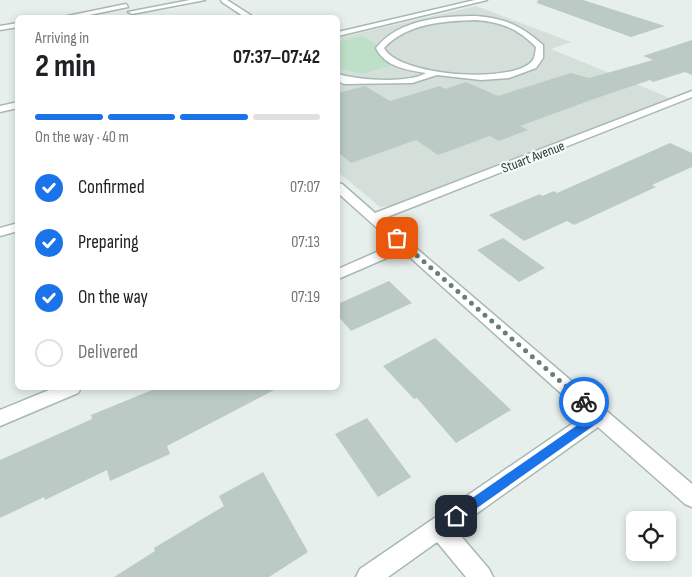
<!DOCTYPE html>
<html lang="en">
<head>
<meta charset="utf-8">
<style>
	body { margin:0; font-family:"Sofia Sans Condensed",sans-serif; background:#f2f2f2; color:#202124; height:100vh; display:flex; flex-direction:column; font-size:19px; white-space:nowrap }
	* { box-sizing:border-box; margin:0 }
	p { font-size:16px; color:#757577 }
	.icon { flex:none; width:28px; height:28px; fill:none; stroke:currentColor; stroke-width:2; stroke-linecap:round; stroke-linejoin:round }
	.map { position:relative; flex:1; overflow:hidden }
	.sheet { position:absolute; left:15px; top:15px; width:325px; height:375px; display:flex; flex-direction:column; background:#fff; border-radius:8px; box-shadow:0 2px 8px #0003 }
	.sheet>* { flex:none }
	.controls { position:absolute; left:626px; top:511px; display:grid; gap:10px }
	.controls a { display:grid; place-items:center; width:50px; height:50px; border-radius:8px; background:#fff; box-shadow:0 2px 8px #0003; font-size:25px }
	.pin { position:absolute; display:grid; place-items:center; width:42px; height:42px; color:#fff; margin:-21px; border-radius:10px; box-shadow:0 2px 8px #0006 }
	.courier { position:absolute; display:grid; place-items:center; width:50px; height:50px; margin:-25px; border:4px solid #1a73e8; border-radius:50%; background:#fff; color:#222; box-shadow:0 1px 6px #0007 }
	.head em { font-style:normal; font-weight:700 }
	.head div { display:flex; flex-direction:column-reverse }
	.head { display:flex; align-items:center; justify-content:space-between; height:85px; padding:0 20px }
	h1 { font-size:32px; font-weight:700; line-height:38px }
	.bar { display:grid; grid-template-columns:repeat(4,1fr); gap:8px 5px; align-content:center; height:60px; padding:0 20px }
	.bar i { height:6px; border-radius:4px; background:#e0e0e0 }
	.bar .selected { background:#1a73e8 }
	.bar p { grid-column:span 4 }
	ol { padding:0 20px; list-style:none }
	li { display:flex; align-items:center; gap:15px; height:55px }
	li p { margin-inline-start:auto }
	li .icon { padding:5px; border-radius:50%; background:#1a73e8; color:#fff; stroke-width:4 }
	li:last-child { color:#757577 }
	li i { width:28px; height:28px; border:2px solid #e0e0e0; border-radius:50% }
	.map>svg:first-child { display:block }
	.built { fill:#d4dfda }
	.green { fill:#bfe0c8 }
	.building { fill:#bbcac4 }
	.lines { fill:none; stroke-linecap:round; stroke-linejoin:round }
	.minor-casing { stroke:#a8b8b2; stroke-width:3 }
	.minor { fill:#fff; fill-rule:evenodd }
	.route { fill:#1a73e8 }
	.done { stroke:#687f78; stroke-width:5; stroke-dasharray:0 9 }
	.labels { text-anchor:middle; dominant-baseline:central; stroke-width:4; stroke-linejoin:round; paint-order:stroke }
	.far-street-label { font-size:14px; fill:#24423a; stroke:#f7fbf9 }
</style>
</head>
<body>
<div class="map">
<svg width="692" height="577" viewBox="0 0 692 577">
	<rect width="100%" height="100%" fill="#e6efeb"/>
	<path class="built" d="M 476,6 L 571,42 L 551,49 L 670,98 L 395,206 L 380,207 L 338,172 L 338,38 Z"/>
	<path class="green" d="M 362,36 L 376,44 L 375,48 L 380,56 L 396,64 L 362,74 L 338,68 L 338,42 Z"/>
	<path class="building" d="M 538,0 L 583,0 L 665,26 L 631,37 L 537,3 Z
		M 692,40 L 692,75 L 685,72 L 653,82 L 650,80 L 591,100 L 520,126 L 528,130 L 499,141 L 490,136 L 438,155 L 416,140 L 351,163 L 338,152 L 338,93 L 365,86 L 390,101 L 440,86 L 445,89 L 466,82 L 498,96 L 571,73 L 589,78 L 653,60 L 643,56 Z
		M 670,143 L 692,153 L 692,167 L 652,185 L 656,187 L 574,225 L 567,221 L 524,241 L 489,215 L 540,194 L 542,196 L 554,191 L 557,193 Z
		M 503,238 L 545,268 L 519,282 L 477,250 Z
		M 389,281 L 412,303 L 351,331 L 338,316 L 338,304 Z
		M 435,338 L 511,410 L 456,443 L 417,398 L 414,399 L 383,366 Z
		M 157,388 L 278,388 L 167,446 L 170,454 L 110,481 L 107,470 L 45,500 L 44,497 L 0,518 L 0,460 L 92,419 L 91,415 Z
		M 367,418 L 411,477 L 378,497 L 335,434 Z
		M 263,472 L 308,552 L 269,577 L 114,577 L 155,551 L 154,548 L 224,506 L 219,496 Z"/>
	<g class="lines">
		<g class="minor-casing">
			<path id="minor" d="M 190,0 L 205,0 L 132,14 L 128,12 Z
				M 221,0 L 227,0 L 255,18 L 246,18 L 222,2 Z
				M 475,0 L 487,0 L 338,36 L 338,32 Z
				M 126,4 L 128,7 L 75,18 L 58,18 Z
				M 476,16 C 504,18 522,26 543,45 L 543,58 L 536,68 L 509,78 L 481,80 L 437,75 L 412,83 L 344,84 L 338,81 L 338,74 C 357,80 408,84 426,73 C 407,70 385,67 376,48 C 399,19 442,16 476,16 ZM 476,20 C 502,22 518,29 536,47 C 535,54 535,60 529,64 C 505,83 399,76 384,48 C 407,23 444,21 476,20 Z
				M 18,23 L 18,27 L 0,30 L 0,26 Z
				M 692,91 L 692,97 L 382,219 L 692,484 L 692,507 L 685,504 L 598,427 L 455,529 L 489,569 L 493,577 L 466,577 L 437,542 L 388,577 L 356,577 L 360,569 L 585,415 L 403,251 L 338,279 L 338,269 L 395,244 L 338,193 L 338,183 L 342,184 L 375,213 Z
				M 18,102 L 18,108 L 0,112 L 0,106 Z
				M 18,223 L 18,231 L 0,236 L 0,228 Z
				M 54,388 L 81,388 L 78,393 L 0,426 L 0,410 Z"/>
		</g>
		<use href="#minor" class="minor"/>
	</g>
	<path class="route" d="M 584,398 L 603,413 L 603,419 L 460,520 L 452,520 L 452,512 L 592,415 L 579,402 Z"/>
	<g class="lines">
		<path class="done" d="M 397,238 L 584,402"/>
	</g>
	<g class="labels">
		<g class="far-street-label">
			<text transform="translate(533 157) rotate(-21)">Stuart Avenue</text>
		</g>
	</g>
</svg>
<div class="controls">
<a><svg class="icon" aria-label="locate" viewBox="0 0 24 24"><circle cx="12" cy="12" r="6"/><path d="M12 2v4M12 18v4M2 12h4M18 12h4"/></svg></a>
</div>
<div class="pin" style="left:397px;top:238px;background:#ea580c"><svg class="icon" aria-label="bag" viewBox="0 0 24 24"><path d="M5 8h14l-1 12H6zM9 8a3 3 0 0 1 6 0"/></svg></div>
<div class="pin" style="left:456px;top:516px;background:#1f2937"><svg class="icon" aria-label="home" viewBox="0 0 24 24"><path d="M3 11l9-7 9 7M6 9v11h12V9"/></svg></div>
<div class="courier" style="left:584px;top:402px"><svg class="icon" aria-label="bike" viewBox="0 0 24 24"><circle cx="6" cy="16" r="4"/><circle cx="18" cy="16" r="4"/><path d="M6 16l4-8h5l3 8M10 8l3 8H6M13 5h3"/></svg></div>
<section class="sheet">
<div class="head"><div><h1>2 min</h1><p>Arriving in</p></div><em>07:37–07:42</em></div>
<div class="bar"><i class="selected"></i><i class="selected"></i><i class="selected"></i><i></i><p>On the way · 40 m</p></div>
<ol>
<li><svg class="icon" aria-label="check" viewBox="0 0 24 24"><path d="M5 12l5 5 9-10"/></svg>Confirmed<p>07:07</p></li>
<li><svg class="icon" aria-label="check" viewBox="0 0 24 24"><path d="M5 12l5 5 9-10"/></svg>Preparing<p>07:13</p></li>
<li><svg class="icon" aria-label="check" viewBox="0 0 24 24"><path d="M5 12l5 5 9-10"/></svg>On the way<p>07:19</p></li>
<li><i></i>Delivered</li>
</ol>
</section>
</div>
</body>
</html>
